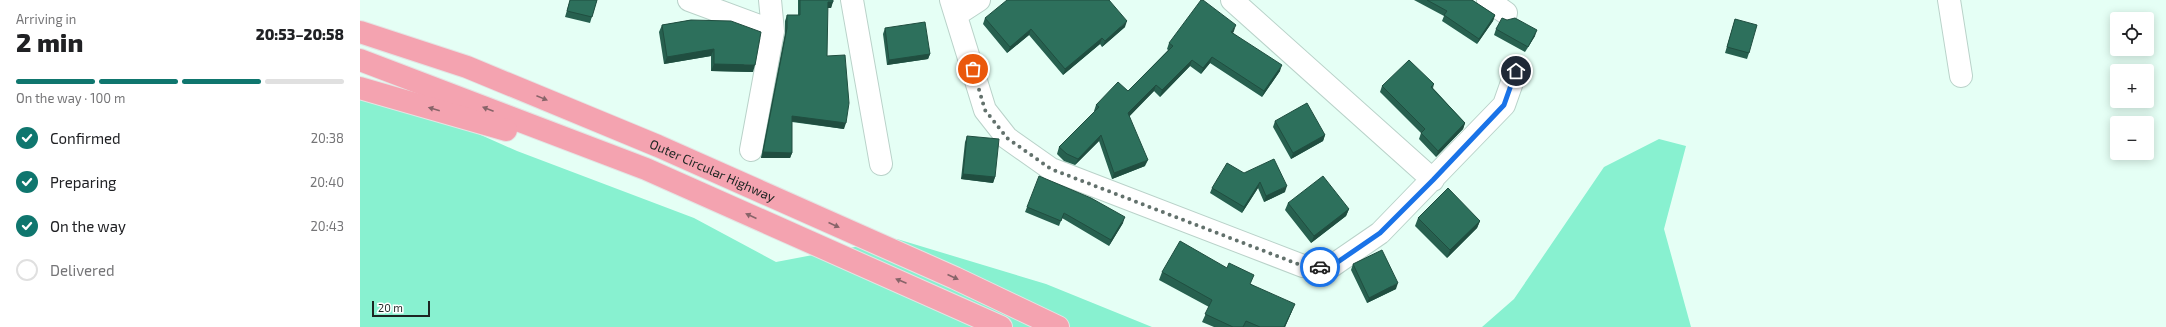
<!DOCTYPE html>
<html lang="en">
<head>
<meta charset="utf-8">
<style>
	body { margin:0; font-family:"Exo 2",sans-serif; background:#f6f6f6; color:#202124; height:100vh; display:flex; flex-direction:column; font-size:15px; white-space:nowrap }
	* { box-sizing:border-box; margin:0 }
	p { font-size:13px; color:#757577 }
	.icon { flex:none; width:22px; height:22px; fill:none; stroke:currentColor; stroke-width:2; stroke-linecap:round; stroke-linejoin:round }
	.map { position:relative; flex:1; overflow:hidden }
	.details { display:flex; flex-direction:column; background:#fff; width:360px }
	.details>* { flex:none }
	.tools { position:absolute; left:1750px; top:12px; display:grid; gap:8px }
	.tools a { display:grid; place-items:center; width:44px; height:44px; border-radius:4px; background:#fff; box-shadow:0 2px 10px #0003; font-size:20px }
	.scale { position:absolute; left:12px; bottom:10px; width:58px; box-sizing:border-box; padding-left:4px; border:2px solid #1c2522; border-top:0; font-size:11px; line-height:14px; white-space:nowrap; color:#1c2522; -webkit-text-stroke:3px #fff; paint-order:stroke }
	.pin { position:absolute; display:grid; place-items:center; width:34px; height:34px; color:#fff; margin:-17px; border:2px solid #fff; border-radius:50%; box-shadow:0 1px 4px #0007 }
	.courier { position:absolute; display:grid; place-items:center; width:40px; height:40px; margin:-20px; border:3px solid #1a73e8; border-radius:50%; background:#fff; color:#222; box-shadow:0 1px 5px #0007 }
	.summary em { font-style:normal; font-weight:800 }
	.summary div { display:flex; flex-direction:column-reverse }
	.summary { display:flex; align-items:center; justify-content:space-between; height:68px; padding:0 16px }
	h1 { font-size:26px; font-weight:800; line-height:30px }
	.bar { display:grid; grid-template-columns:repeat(4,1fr); gap:6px 4px; align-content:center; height:48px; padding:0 16px }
	.bar i { height:5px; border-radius:3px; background:#e0e0e0 }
	.bar .selected { background:#0f766e }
	.bar p { grid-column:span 4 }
	ol { padding:0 16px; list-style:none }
	li { display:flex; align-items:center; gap:12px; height:44px }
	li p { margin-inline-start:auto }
	li .icon { padding:4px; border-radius:50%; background:#0f766e; color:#fff; stroke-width:4 }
	li:last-child { color:#757577 }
	li i { width:22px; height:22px; border:2px solid #e0e0e0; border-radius:50% }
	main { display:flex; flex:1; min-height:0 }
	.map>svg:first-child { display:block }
	.green { fill:#88f1d0 }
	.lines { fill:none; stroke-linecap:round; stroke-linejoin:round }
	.minor-casing { stroke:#b9d2c9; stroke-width:24 }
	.highway-casing { stroke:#e4e5e4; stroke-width:24 }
	.minor { stroke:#fff; stroke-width:22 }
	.highway { stroke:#f4a3b0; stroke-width:22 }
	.wall { fill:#27604f }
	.shaded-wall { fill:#204e40 }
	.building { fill:#2d705c; stroke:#204e40 }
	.oneway { fill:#886469 }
	.done { stroke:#62716c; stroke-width:4; stroke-dasharray:0 7.2 }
	.route { stroke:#1a73e8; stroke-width:5 }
	.labels { text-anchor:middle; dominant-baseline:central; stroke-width:4; stroke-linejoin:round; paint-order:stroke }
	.street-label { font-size:13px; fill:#1c2522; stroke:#fff }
</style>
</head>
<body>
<main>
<section class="details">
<div class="summary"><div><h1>2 min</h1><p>Arriving in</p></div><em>20:53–20:58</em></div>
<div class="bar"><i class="selected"></i><i class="selected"></i><i class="selected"></i><i></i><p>On the way · 100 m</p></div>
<ol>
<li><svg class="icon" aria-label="check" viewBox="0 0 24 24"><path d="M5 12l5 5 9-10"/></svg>Confirmed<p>20:38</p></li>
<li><svg class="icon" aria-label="check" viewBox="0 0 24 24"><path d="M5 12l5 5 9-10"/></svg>Preparing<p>20:40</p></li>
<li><svg class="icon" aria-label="check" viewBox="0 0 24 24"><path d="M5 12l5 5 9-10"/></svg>On the way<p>20:43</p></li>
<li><i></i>Delivered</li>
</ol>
</section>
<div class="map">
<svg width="1806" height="327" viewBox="0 0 1806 327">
	<rect width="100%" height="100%" fill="#e5fff5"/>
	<path class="green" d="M 0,78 L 38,98 L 157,151 L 334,218 L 416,262 L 537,239 L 686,284 L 792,327 L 0,327 Z
		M 1299,139 L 1326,146 L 1304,229 L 1331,327 L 1122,327 L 1154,299 L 1244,167 Z"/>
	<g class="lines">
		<g class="minor-casing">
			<path id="minor" d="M 329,0 L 413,31
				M 492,0 L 521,164
				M 591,0 L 625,110 L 647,138 L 691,169 L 943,266 L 969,268 L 1020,233 L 1144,105 L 1156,71
				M 872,0 L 1073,180
				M 1128,0 L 1146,13
				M 1589,0 L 1601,76
				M 596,15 L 619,0
				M 391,150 L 413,31 L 410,0"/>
		</g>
		<g class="highway-casing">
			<g id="highway">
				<path id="s1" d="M 0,32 L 107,67 L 298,146 L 595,278 L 698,327"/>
				<path d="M 0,60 L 286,169 L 641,327"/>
				<path d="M 0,88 L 146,130"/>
			</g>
		</g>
		<use href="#minor" class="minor"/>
		<use href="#highway" class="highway"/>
	</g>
	<path class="wall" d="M 210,0 L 237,0 L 230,23 L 205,17 Z
		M 438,0 L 473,0 L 471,8 L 467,8 L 467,56 L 484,129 L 432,122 L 432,153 L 430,158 L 401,158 L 425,33 L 425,21 L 427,15 L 438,15 Z
		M 1054,0 L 1112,0 L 1135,15 L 1133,21 L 1117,44 L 1082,21 L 1084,16 Z
		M 625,18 L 765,27 L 742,47 L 740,44 L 703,75 L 669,35 L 647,53 L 623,24 Z
		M 1375,19 L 1389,53 L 1387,59 L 1365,53 Z
		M 331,20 L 393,72 L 351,71 L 351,56 L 304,64 L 299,32 L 302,25 Z
		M 525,28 L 570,54 L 568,59 L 527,65 L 523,34 Z
		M 1136,29 L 1175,36 L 1165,52 L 1134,35 Z
		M 874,31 L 873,33 L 920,71 L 902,97 L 850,63 L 841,74 L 830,66 L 800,97 L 794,91 L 769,116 L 785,166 L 752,179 L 739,141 L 715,165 L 704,161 L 697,154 L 699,147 L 735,112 L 734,111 L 736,105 L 768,91 L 808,50 L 807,49 L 809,43 Z
		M 1074,84 L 1073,88 L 1105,123 L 1103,129 L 1076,157 L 1059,139 L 1061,133 L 1020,92 L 1022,86 Z
		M 915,121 L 965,135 L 963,141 L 931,159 L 913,127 Z
		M 607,136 L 635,177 L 633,183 L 601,179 L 605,142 Z
		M 884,173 L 925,192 L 904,202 L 898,188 L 882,213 L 850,193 L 852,188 Z
		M 928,203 L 989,209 L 986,216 L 951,243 L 925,210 Z
		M 667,207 L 763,223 L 749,246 L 702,218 L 699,226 L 665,212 Z
		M 1058,218 L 1120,221 L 1117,228 L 1087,258 L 1055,226 Z
		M 993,264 L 1036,289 L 1007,303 L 991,270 Z
		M 802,272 L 891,284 L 932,311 L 925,327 L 854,327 L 842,322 L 849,307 L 799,280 Z"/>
	<path class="shaded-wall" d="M 468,2 L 473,2 L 471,8 L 465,8 Z
		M 1135,15 L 1133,21 L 1117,44 L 1119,39 Z
		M 767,21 L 765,27 L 742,47 L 745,41 Z
		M 876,25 L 874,31 L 869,38 L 871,32 Z
		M 671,29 L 669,35 L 647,53 L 650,47 Z
		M 1177,30 L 1175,36 L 1165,52 L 1168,47 Z
		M 742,38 L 740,44 L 703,75 L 705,69 Z
		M 354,49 L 351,56 L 304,64 L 307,57 Z
		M 570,54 L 568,59 L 527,65 L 529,60 Z
		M 852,57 L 850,63 L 841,74 L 843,68 Z
		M 832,60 L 830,66 L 800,97 L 802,90 Z
		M 354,64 L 395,65 L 393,72 L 351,71 Z
		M 922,65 L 920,71 L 902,97 L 904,91 Z
		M 796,85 L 794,91 L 766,120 L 768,113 Z
		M 432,116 L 486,123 L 484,129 L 430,121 Z
		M 1105,123 L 1103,129 L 1076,157 L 1078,151 Z
		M 741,135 L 739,141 L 715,165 L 718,159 Z
		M 965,135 L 963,141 L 931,159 L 933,153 Z
		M 403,152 L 432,153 L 430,158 L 401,158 Z
		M 788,160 L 785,166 L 752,179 L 754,173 Z
		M 603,174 L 635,177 L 633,183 L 601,179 Z
		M 900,182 L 898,188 L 882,213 L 884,207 Z
		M 927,186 L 925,192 L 904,202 L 906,196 Z
		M 989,209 L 986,216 L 951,243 L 954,236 Z
		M 765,217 L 763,223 L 749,246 L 751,240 Z
		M 1120,221 L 1117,228 L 1087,258 L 1090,250 Z
		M 1038,283 L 1036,289 L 1007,303 L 1009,298 Z
		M 935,304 L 932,311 L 925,327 L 924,327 Z"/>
	<path class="building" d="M 210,0 L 237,0 L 232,17 L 207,11 Z
		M 440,0 L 473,0 L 473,2 L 468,2 L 467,56 L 485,55 L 489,103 L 486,123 L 432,116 L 432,153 L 403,152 L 427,28 L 427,15 L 440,15 Z
		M 647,0 L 749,0 L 767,21 L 745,41 L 742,38 L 705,69 L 671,29 L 650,47 L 625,18 Z
		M 841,0 L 843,0 L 876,25 L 871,32 L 922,65 L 904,91 L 852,57 L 843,68 L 832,60 L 802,90 L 796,85 L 768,113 L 788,160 L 754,173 L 741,135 L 718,159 L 707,154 L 699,147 L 739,107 L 736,105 L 758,82 L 768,91 L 813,46 L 809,43 Z
		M 1067,0 L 1112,0 L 1135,15 L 1119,39 L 1084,15 L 1087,11 Z
		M 1142,18 L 1147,20 L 1155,18 L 1177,30 L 1168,47 L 1136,29 Z
		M 1375,19 L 1397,25 L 1389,53 L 1367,47 Z
		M 331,20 L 371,21 L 401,32 L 395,65 L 354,64 L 354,49 L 307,57 L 302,25 Z
		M 565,22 L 570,54 L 529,60 L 525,28 Z
		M 1049,60 L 1074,84 L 1071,87 L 1105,123 L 1078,151 L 1061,133 L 1065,129 L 1022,86 Z
		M 947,103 L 965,135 L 933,153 L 915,121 Z
		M 607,136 L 639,139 L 635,177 L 603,174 Z
		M 914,159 L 927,186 L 906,196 L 900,182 L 884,207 L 852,188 L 867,163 L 884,173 Z
		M 679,176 L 731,198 L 765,217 L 751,240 L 704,213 L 701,221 L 667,207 Z
		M 963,176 L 989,209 L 954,236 L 928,203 Z
		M 1088,188 L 1120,221 L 1090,250 L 1058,218 Z
		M 820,241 L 867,268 L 869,263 L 894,275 L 890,284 L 935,304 L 924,327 L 900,327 L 886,321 L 883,327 L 873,327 L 845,314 L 852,300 L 802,272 Z
		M 1022,250 L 1038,283 L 1009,298 L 993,264 Z"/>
	<defs><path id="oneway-solid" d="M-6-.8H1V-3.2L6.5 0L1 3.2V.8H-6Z"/></defs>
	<g class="oneway">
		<use href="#oneway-solid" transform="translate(182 98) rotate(22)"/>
		<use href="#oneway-solid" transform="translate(74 109) rotate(-164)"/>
		<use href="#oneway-solid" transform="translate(128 109) rotate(-159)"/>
		<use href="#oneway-solid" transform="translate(391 216) rotate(-156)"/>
		<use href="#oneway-solid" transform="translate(474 225) rotate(24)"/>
		<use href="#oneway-solid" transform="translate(593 277) rotate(24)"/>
		<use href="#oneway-solid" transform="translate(541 281) rotate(-157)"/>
	</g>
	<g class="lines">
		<path class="done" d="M 613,69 L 625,110 L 647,138 L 691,169 L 943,266 L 960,267"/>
		<path class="route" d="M 960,267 L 969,268 L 1020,233 L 1073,180 L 1144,105 L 1156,71"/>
	</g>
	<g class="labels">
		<g class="street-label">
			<text stroke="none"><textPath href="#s1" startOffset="379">Outer Circular Highway</textPath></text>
		</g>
	</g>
</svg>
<div class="tools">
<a><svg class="icon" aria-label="locate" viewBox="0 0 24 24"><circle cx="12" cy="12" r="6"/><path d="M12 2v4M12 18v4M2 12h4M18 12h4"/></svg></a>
<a>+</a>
<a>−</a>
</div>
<div class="scale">20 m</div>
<div class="pin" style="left:613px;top:69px;background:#ea580c"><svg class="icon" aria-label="bag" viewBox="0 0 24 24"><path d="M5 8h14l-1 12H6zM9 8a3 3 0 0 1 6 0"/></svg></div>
<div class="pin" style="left:1156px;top:71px;background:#1f2937"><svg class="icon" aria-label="home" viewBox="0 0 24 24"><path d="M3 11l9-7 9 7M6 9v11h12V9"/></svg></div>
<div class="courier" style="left:960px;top:267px"><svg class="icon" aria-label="car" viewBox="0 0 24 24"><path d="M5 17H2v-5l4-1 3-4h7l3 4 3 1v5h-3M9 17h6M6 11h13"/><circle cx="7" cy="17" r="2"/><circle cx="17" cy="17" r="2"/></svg></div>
</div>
</main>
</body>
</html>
